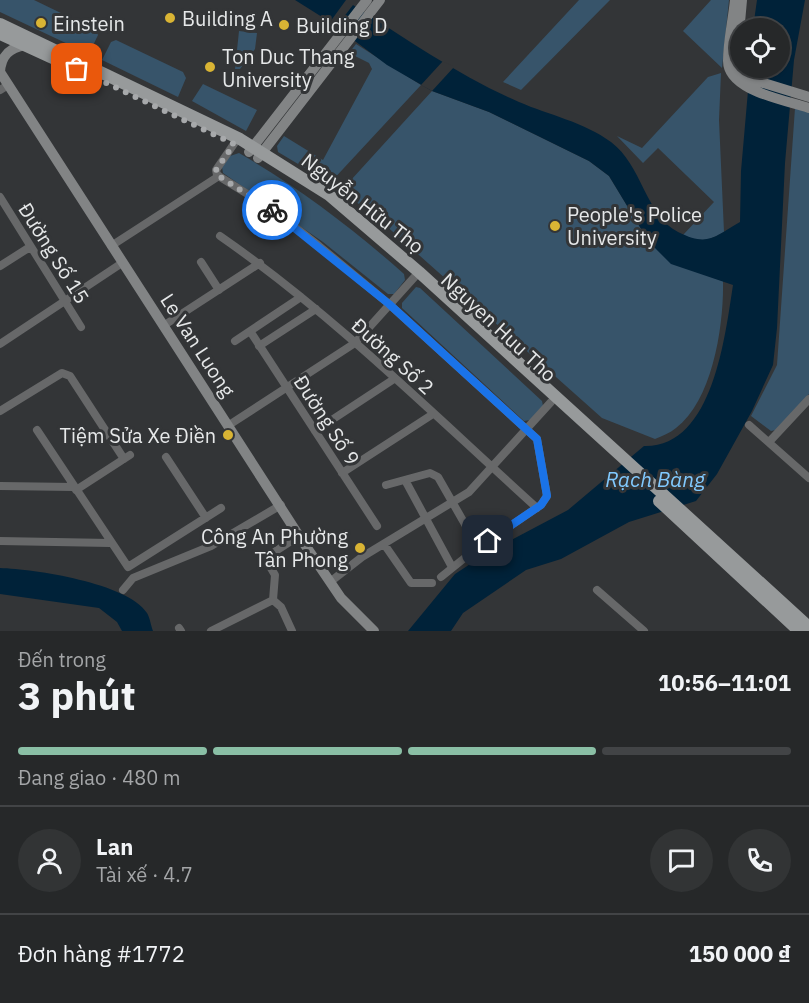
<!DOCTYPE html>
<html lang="vi">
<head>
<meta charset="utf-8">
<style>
	body { margin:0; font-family:"IBM Plex Sans",sans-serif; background:#323435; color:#f1f3f6; height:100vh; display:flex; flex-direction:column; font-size:22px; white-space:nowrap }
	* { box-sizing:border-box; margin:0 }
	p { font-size:20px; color:#a4a6a8 }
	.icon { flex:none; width:33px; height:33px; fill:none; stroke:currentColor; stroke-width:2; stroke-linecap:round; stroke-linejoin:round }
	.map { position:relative; height:631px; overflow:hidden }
	.panel { display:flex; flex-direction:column; background:#262829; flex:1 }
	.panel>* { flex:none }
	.fabs { position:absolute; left:730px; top:18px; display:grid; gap:12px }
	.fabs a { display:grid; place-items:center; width:60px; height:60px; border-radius:50%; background:#262829; box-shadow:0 2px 4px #0004,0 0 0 2px #424446; font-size:30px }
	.pin { position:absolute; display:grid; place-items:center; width:51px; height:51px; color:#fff; margin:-26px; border-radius:12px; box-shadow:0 3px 9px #0006 }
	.courier { position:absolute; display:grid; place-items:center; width:60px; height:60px; margin:-30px; border:4px solid #1a73e8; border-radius:50%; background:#fff; color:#222; box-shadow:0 2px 8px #0007 }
	.head em { font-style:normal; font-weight:800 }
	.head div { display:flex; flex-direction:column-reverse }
	.head { display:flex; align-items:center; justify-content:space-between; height:102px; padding:0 18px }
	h1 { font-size:39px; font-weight:800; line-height:45px }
	.bar { display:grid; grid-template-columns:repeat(4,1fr); gap:9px 6px; align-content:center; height:72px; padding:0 18px }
	.bar i { height:8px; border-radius:4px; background:#424446 }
	.bar .current { background:#8abfa5 }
	.bar p { grid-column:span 4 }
	.line { display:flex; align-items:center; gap:15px; padding:0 18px; border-top:2px solid #424446 }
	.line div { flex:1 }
	.round { display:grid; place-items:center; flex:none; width:63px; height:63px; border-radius:32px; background:#323435 }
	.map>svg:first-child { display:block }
	.green { fill:#37546a }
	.water { fill:#002239 }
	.pier { fill:#333537 }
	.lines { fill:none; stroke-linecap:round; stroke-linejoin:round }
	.street { stroke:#676869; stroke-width:8 }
	.secondary { stroke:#828485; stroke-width:10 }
	.primary { stroke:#979a9b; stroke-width:12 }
	.done { stroke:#a7a9ab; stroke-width:6; stroke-dasharray:0 10.8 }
	.route { stroke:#1a73e8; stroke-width:8 }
	.poi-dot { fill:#d9b434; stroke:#333537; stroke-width:2 }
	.labels { text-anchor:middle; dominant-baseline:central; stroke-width:6; stroke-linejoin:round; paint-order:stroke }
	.poi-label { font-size:20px; fill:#e6e8e9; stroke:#333537; text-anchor:start }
	.street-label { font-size:20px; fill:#e6e8e9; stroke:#333537 }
	.water-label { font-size:21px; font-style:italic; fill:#81c9fe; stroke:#333537 }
</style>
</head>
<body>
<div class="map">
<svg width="809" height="631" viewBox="0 0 809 631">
	<rect width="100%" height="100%" fill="#333537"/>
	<path class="green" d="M 0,0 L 34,0 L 96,30 L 98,35 L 89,54 L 0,12 Z
		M 579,0 L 610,0 L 521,90 L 503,82 Z
		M 711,0 L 729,0 L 722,68 L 683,31 Z
		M 239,31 L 257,33 L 255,49 L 240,69 L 235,69 Z
		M 116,40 L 183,72 L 186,78 L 178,97 L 102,60 L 111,42 Z
		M 356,44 L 421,85 L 330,183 L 278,152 L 277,146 L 284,136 L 323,160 L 372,69 L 369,63 L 349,53 Z
		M 721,73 L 719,120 L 724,232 C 706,242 701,243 683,235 L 714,202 L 658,148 L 643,163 L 617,136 L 642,148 L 708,77 Z
		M 203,84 L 257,110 L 246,131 L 192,101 Z
		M 432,91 L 489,112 L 589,161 L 609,176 L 649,242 L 706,275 L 723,281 C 724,324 713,400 676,428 C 670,433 662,436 655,439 L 602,418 L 374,215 L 341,191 Z
		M 795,108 L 809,112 L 809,394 L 776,430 L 771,431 L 751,416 L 777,365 Z
		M 239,153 C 301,189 351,227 404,274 L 405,280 L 394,294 L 388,294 L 323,242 L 223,173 L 222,167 L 230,156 Z
		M 416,287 L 420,288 L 542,401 L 543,406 L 530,420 L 524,421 L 402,308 L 402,303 Z"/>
	<path class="water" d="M 295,0 L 346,0 L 330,22 Z
		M 757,0 L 805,0 L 794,60 L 785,163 L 777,328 L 773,365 L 752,411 L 717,474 L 696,501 L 629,522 L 561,559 L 526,570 L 463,613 L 451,631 L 408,631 L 455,574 L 487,553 L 568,510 L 644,446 C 713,448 725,336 733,285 L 671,264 L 649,242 L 609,176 L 589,161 L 489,112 L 432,91 L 387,65 L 336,27 L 353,5 C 406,39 461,77 519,102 C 549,115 584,122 611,142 C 642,165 646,216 678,232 C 708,247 714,237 740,222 L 741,171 L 750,68 L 780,68 L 780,28 L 753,28 Z
		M 0,568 C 34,569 128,583 147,613 C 150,618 151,626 153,631 L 122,631 L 117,622 L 99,608 L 0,594 Z"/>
	<path class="pier" d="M 443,61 L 454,67 L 432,91 L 421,85 Z"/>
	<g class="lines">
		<path class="street" d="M 0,90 L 8,85
			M 238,138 L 216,170 L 217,175 L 273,210 L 319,246 L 389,304 L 537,439 L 547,496 L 541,505 L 472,552 L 441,577
			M 0,197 L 81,327
			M 220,236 C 334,315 434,415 537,508
			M 111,246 L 219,176
			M 201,262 L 219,290
			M 0,266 L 30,247
			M 163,326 L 260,263
			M 250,331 L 377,526
			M 235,341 L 301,297
			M 0,344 L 122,263
			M 259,346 L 316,309
			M 0,411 L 62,373 L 70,376 L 124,459
			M 229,425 L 355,343 L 419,272
			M 749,425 L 809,478
			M 37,430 L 128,567 L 221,508
			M 315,431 L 394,379
			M 770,441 L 809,399
			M 166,457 L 206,518
			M 342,473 L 433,414
			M 405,480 L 452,567
			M 386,485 L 430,473 L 438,477 L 470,533 L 472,552
			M 0,486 L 74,487
			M 76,490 L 130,455
			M 0,541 L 110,543
			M 384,544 L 411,583 L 432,583
			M 330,582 L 362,557 L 469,492 L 551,402
			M 123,590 L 133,578 L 211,546 L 281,505
			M 597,590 L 644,631
			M 179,628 L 181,631
			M 211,631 L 273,600
			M 292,631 L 281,607 L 273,600 L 275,575 L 265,558 L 299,536"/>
		<path class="secondary" d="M 735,0 C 733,20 728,41 728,61 C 728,91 786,100 809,108
			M 742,0 L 737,56 L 740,72 L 747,78 L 809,97
			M 0,72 L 299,536 L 341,598 L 374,631
			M 0,72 C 1,56 9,48 25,45
			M 249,152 L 367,0
			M 258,158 L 380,0"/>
		<path class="primary" d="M 0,24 L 240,139 L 329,195 L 419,272 L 809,627
			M 0,34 L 57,60
			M 659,501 L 799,631"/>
	</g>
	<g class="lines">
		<path class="done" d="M 77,69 L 234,144 L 216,170 L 217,175 L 272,210"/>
		<path class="route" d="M 272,210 L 389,304 L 537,439 L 547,496 L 541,505 L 488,541"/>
	</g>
	<g class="poi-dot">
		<circle cx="170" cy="18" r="6"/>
		<circle cx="41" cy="23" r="6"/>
		<circle cx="284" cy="25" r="6"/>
		<circle cx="210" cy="67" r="6"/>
		<circle cx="555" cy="226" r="6"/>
		<circle cx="228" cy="435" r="6"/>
		<circle cx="360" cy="548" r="6"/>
	</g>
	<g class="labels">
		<g class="poi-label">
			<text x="182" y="18">Building A</text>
			<text x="53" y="23">Einstein</text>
			<text x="296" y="25">Building D</text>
			<text x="222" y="56">Ton Duc Thang<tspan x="222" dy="23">University</tspan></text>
			<text x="567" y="214">People's Police<tspan x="567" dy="23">University</tspan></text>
			<text x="216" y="435" text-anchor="end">Tiệm Sửa Xe Điền</text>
			<text x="348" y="536" text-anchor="end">Công An Phường<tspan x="348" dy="23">Tân Phong</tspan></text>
		</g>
		<g class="street-label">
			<text transform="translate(363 203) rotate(38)">Nguyễn Hữu Thọ</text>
			<text transform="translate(54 253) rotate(58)">Đường Số 15</text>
			<text transform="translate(499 327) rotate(43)">Nguyen Huu Tho</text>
			<text transform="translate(198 345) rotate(57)">Le Van Luong</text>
			<text transform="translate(393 356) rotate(42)">Đường Số 2</text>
			<text transform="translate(327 420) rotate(57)">Đường Số 9</text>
		</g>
		<g class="water-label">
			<text x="655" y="479">Rạch Bàng</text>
		</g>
	</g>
</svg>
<div class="fabs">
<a><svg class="icon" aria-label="locate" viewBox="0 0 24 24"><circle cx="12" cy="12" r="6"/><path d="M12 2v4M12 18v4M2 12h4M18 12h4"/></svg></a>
</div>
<div class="pin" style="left:77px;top:69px;background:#ea580c"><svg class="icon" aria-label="bag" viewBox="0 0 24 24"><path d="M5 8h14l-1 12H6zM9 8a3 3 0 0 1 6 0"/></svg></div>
<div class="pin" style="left:488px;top:541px;background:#1f2937"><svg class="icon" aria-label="home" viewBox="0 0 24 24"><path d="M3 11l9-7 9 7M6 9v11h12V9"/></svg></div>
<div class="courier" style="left:272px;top:210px"><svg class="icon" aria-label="bike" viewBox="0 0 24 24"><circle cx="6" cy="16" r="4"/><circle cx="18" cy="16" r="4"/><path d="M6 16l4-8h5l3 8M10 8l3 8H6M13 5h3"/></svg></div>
</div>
<section class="panel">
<div class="head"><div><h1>3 phút</h1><p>Đến trong</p></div><em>10:56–11:01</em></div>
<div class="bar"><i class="current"></i><i class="current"></i><i class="current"></i><i></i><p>Đang giao · 480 m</p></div>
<div class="line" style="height:108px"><a class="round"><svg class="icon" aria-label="person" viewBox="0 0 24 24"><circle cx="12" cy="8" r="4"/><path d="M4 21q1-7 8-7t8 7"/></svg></a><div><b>Lan</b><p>Tài xế · 4.7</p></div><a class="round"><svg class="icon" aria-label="chat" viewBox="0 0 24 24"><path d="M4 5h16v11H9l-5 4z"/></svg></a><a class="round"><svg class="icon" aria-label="phone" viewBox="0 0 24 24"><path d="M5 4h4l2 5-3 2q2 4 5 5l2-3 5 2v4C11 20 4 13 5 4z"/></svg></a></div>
<div class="line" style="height:78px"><div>Đơn hàng #1772</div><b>150 000 ₫</b></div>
</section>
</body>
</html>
